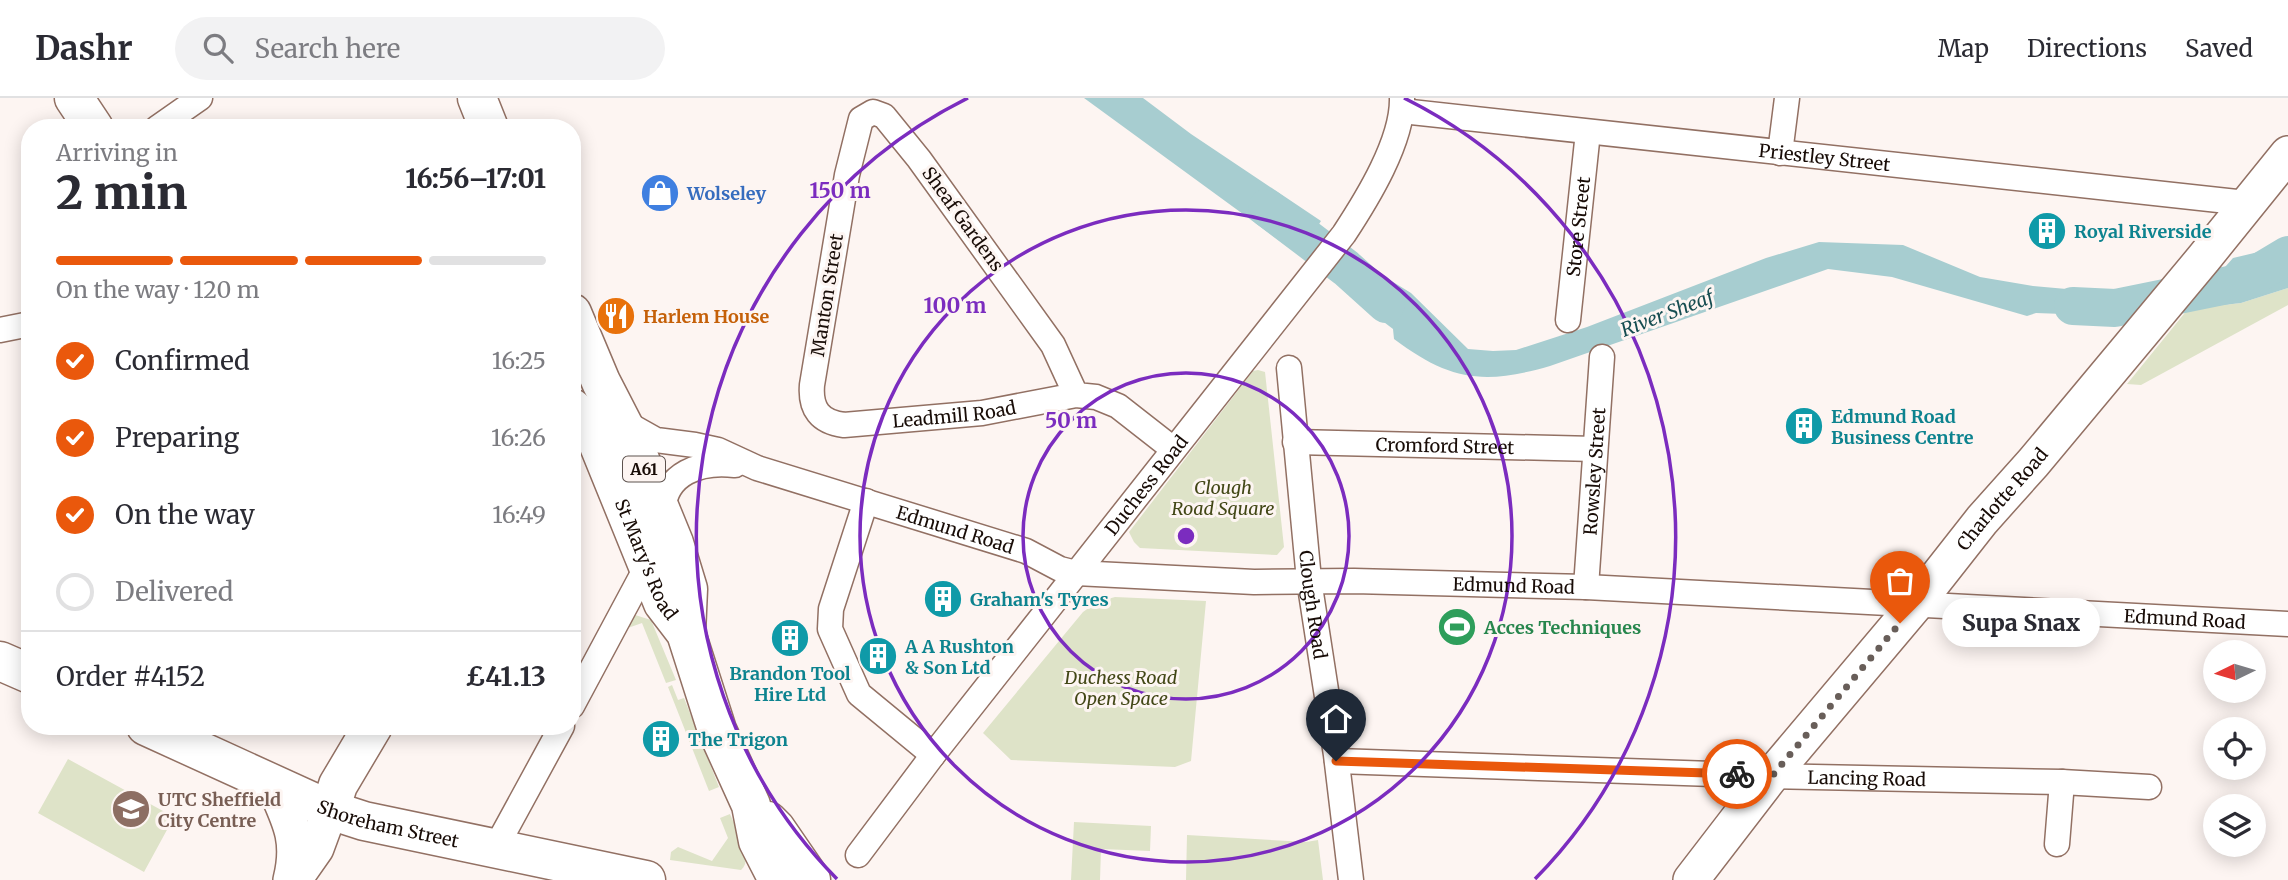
<!DOCTYPE html>
<html lang="en">
<head>
<meta charset="utf-8">
<style>
	body { margin:0; font-family:Merriweather,serif; background:#f2f2f3; color:#2b2b33; height:100vh; display:flex; flex-direction:column; font-size:26px; white-space:nowrap }
	* { box-sizing:border-box; margin:0 }
	p { font-size:23px; color:#7c7c81 }
	.icon { flex:none; width:38px; height:38px; fill:none; stroke:currentColor; stroke-width:2; stroke-linecap:round; stroke-linejoin:round }
	.map { position:relative; flex:1; overflow:hidden }
	.details { position:absolute; left:21px; top:21px; width:560px; height:616px; display:flex; flex-direction:column; background:#fff; border-radius:28px; box-shadow:0 4px 18px #0003 }
	.details>* { flex:none }
	.needle { width:46px; rotate:265deg }
	.buttons { position:absolute; left:2203px; top:542px; display:grid; gap:14px }
	.buttons a { display:grid; place-items:center; width:63px; height:63px; border-radius:50%; background:#fff; box-shadow:0 4px 18px #0003; font-size:35px }
	.pin { position:absolute; display:grid; place-items:center; width:60px; height:60px; color:#fff; margin:-72px -30px; border-radius:50% 50% 50% 0; rotate:-45deg; box-shadow:0 0 7px #0007 }
	.pin .icon { rotate:45deg }
	.courier { position:absolute; display:grid; place-items:center; width:70px; height:70px; margin:-35px; border:5px solid #ea580c; border-radius:50%; background:#fff; color:#222; box-shadow:0 2px 9px #0007 }
	.bubble { position:absolute; height:49px; border-radius:24px; background:#fff; box-shadow:0 4px 18px #0003; font-size:23px; font-weight:800; line-height:49px; text-align:center }
	.head em { font-style:normal; font-weight:800 }
	.head div { display:flex; flex-direction:column-reverse }
	.head { display:flex; align-items:center; justify-content:space-between; height:119px; padding:0 35px }
	h1 { font-size:46px; font-weight:800; line-height:52px }
	.bar { display:grid; grid-template-columns:repeat(4,1fr); gap:10px 7px; align-content:center; height:84px; padding:0 35px }
	.bar i { height:9px; border-radius:5px; background:#e1e1e2 }
	.bar .active { background:#ea580c }
	.bar p { grid-column:span 4 }
	.line { display:flex; align-items:center; gap:18px; padding:0 35px; border-top:2px solid #e1e1e2 }
	.line div { flex:1 }
	ol { padding:0 35px; list-style:none }
	li { display:flex; align-items:center; gap:21px; height:77px }
	li p { margin-inline-start:auto }
	li .icon { padding:7px; border-radius:50%; background:#ea580c; color:#fff; stroke-width:4 }
	li:last-child { color:#7c7c81 }
	li i { width:38px; height:38px; border:4px solid #e1e1e2; border-radius:50% }
	header { display:flex; align-items:center; gap:42px; box-sizing:border-box; height:98px; padding:0 35px; background:#fff; border-bottom:2px solid #e1e1e2 }
	header strong { font-size:33px }
	nav { display:flex; gap:38px; margin-inline-start:auto; font-size:24px }
	.search { width:490px; height:63px; background:#f2f2f3; display:flex; align-items:center; gap:18px; box-sizing:border-box; padding:0 24px; border-radius:38px; color:#7c7c81; font-size:26px }
	.map>svg:first-child { display:block }
	.green { fill:#dee3c8 }
	.water { fill:#a7cdd0 }
	.lines { fill:none; stroke-linecap:round; stroke-linejoin:round }
	.river { stroke:#a7cdd0; stroke-width:38 }
	.street-casing { stroke:#927063; stroke-width:27 }
	.secondary-casing { stroke:#927063; stroke-width:38 }
	.highway-casing { stroke:#927063; stroke-width:41 }
	.street { stroke:#fff; stroke-width:24 }
	.secondary { stroke:#fff; stroke-width:35 }
	.highway { stroke:#fff; stroke-width:38 }
	.done { stroke:#685e59; stroke-width:7; stroke-dasharray:0 12.6 }
	.route { stroke:#ea580c; stroke-width:9 }
	.ring { fill:none; stroke:#7b2cbf; stroke-width:3.5 }
	.labels { text-anchor:middle; dominant-baseline:central; stroke-width:6; stroke-linejoin:round; paint-order:stroke }
	.shield { fill:#fdf5f2; stroke:#5d524e; stroke-width:2 }
	.shield-label { font-size:16px; font-weight:bold; fill:#180c07 }
	.street-label { font-size:18px; fill:#180c07; stroke:#fdf5f2 }
	.shop-label { font-size:18px; font-weight:bold; fill:#366cbe; stroke:#fdf5f2; text-anchor:start }
	.culture-label { font-size:18px; font-weight:bold; fill:#0d838f; stroke:#fdf5f2; text-anchor:start }
	.food-label { font-size:18px; font-weight:bold; fill:#c56008; stroke:#fdf5f2; text-anchor:start }
	.park-label { font-size:18px; font-style:italic; fill:#424716; stroke:#fdf5f2 }
	.leisure-label { font-size:18px; font-weight:bold; fill:#27864d; stroke:#fdf5f2; text-anchor:start }
	.education-label { font-size:18px; font-weight:bold; fill:#785e54; stroke:#fdf5f2; text-anchor:start }
	.water-label { font-size:19px; font-style:italic; fill:#164d51; stroke:#fdf5f2 }
	.centre { fill:#7b2cbf; stroke:#fdf5f2; stroke-width:3.5 }
	.ring-label { font-size:21px; text-anchor:middle; font-weight:bold; fill:#7b2cbf; stroke:#fdf5f2; stroke-width:6; stroke-linejoin:round; paint-order:stroke }
</style>
</head>
<body>
<header>
<strong>Dashr</strong>
<div class="search"><svg class="icon" aria-label="search" viewBox="0 0 24 24"><circle cx="10" cy="10" r="6"/><path d="M15 15l6 6"/></svg>Search here</div>
<nav><a>Map</a><a>Directions</a><a>Saved</a></nav>
</header>
<div class="map">
<svg width="2288" height="782" viewBox="0 0 2288 782">
	<rect width="100%" height="100%" fill="#fdf5f2"/>
	<path class="green" d="M 2288,190 L 2288,207 L 2141,287 L 2127,286 L 2188,211 L 2241,205 Z
		M 1258,272 L 1265,274 L 1284,449 L 1277,457 L 1140,450 L 1134,444 L 1129,434 L 1253,273 Z
		M 1115,499 L 1206,503 L 1191,663 L 1175,669 L 1011,662 L 983,635 L 1083,514 L 1097,504 Z
		M 632,516 L 651,522 L 676,582 L 666,585 L 642,525 L 625,531 Z
		M 672,587 L 678,602 L 684,600 L 719,689 L 709,693 L 668,589 Z
		M 68,661 L 174,719 L 144,774 L 38,715 Z
		M 730,716 C 736,731 755,759 741,772 L 670,762 L 671,754 L 678,749 L 712,763 L 728,740 L 720,720 Z
		M 1074,724 L 1151,728 L 1150,753 L 1101,751 L 1100,782 L 1071,782 Z
		M 1187,737 L 1306,744 L 1318,742 L 1323,782 L 1186,782 Z"/>
	<path class="water" d="M 1084,0 L 1143,0 L 1191,36 L 1321,123 L 1299,157 Z
		M 1819,144 L 1903,147 L 1980,179 L 2033,188 L 2111,195 L 2139,194 L 2117,218 L 2036,215 L 2027,218 L 1892,179 L 1828,171 L 1550,268 C 1484,287 1450,283 1394,241 L 1393,231 L 1372,215 L 1339,182 L 1354,160 L 1411,195 L 1468,251 L 1493,253 L 1516,252 L 1587,229 L 1766,160 Z
		M 2288,147 L 2288,190 L 2241,205 L 2188,211 L 2233,160 Z"/>
	<g class="lines">
		<path class="river" d="M 1267,110 L 1346,170 L 1386,206
			M 2073,208 L 2115,210 L 2243,184 L 2288,157"/>
		<g class="street-casing">
			<g id="street">
				<path id="s1" d="M 1402,13 L 2246,105"/>
				<path d="M 157,30 L 200,0"/>
				<path d="M 1780,55 L 1787,0"/>
				<path id="s2" d="M 1568,222 L 1588,34"/>
				<path d="M 0,232 L 30,226"/>
				<path id="s3" d="M 1289,270 L 1309,482 L 1336,657 L 1351,782"/>
				<path id="s4" d="M 1076,297 L 1053,247 L 919,61 L 884,18 L 873,14 L 861,21 L 847,77 L 812,287 C 810,311 820,324 844,327 L 982,315 L 1076,297 L 1096,299 L 1118,308 L 1173,351"/>
				<path id="s5" d="M 624,324 L 656,342 L 695,347 L 718,352 L 757,370 L 1026,453 L 1060,471 L 1076,475 L 1254,484 L 1354,483 L 1586,489 L 2288,526"/>
				<path id="s6" d="M 1295,344 L 1595,351"/>
				<path d="M 866,403 L 831,511 L 830,531 L 859,596 L 933,657"/>
				<path d="M 663,416 C 663,374 702,363 735,367"/>
				<path id="s7" d="M 1586,489 L 1602,259"/>
				<path d="M 572,608 L 648,466"/>
				<path id="s8" d="M 1337,663 L 1771,678 L 2062,684 L 2149,689"/>
				<path d="M 2057,746 L 2062,684"/>
				<path d="M 495,751 L 562,628"/>
				<path id="s9" d="M 858,757 L 933,657 L 1344,136 C 1367,101 1403,43 1402,0"/>
			</g>
		</g>
		<g class="secondary-casing">
			<g id="secondary">
				<path d="M 274,687 C 290,723 301,742 291,782"/>
				<path d="M 295,780 L 316,750 L 330,712"/>
				<path id="s10" d="M 1691,782 L 1771,678 L 1916,506 L 1982,422 L 2033,365 L 2204,160 L 2288,56"/>
			</g>
		</g>
		<g class="highway-casing">
			<g id="highway">
				<path d="M 74,0 L 94,30"/>
				<path d="M 477,0 L 489,30"/>
				<path d="M 572,215 L 601,284 L 636,352 L 674,445 L 688,491 L 686,535"/>
				<path id="s11" d="M 572,310 L 585,322 L 598,345 L 663,505 L 686,535 L 717,632 L 751,707 L 758,743 L 778,782"/>
				<path d="M 0,563 L 30,576"/>
				<path id="s12" d="M 146,628 L 330,712 L 364,723 L 646,782"/>
				<path d="M 330,712 L 338,687 L 373,628"/>
				<path d="M 768,723 L 776,731 L 811,782"/>
			</g>
		</g>
		<use href="#street" class="street"/>
		<use href="#secondary" class="secondary"/>
		<use href="#highway" class="highway"/>
	</g>
	<g class="lines">
		<path class="done" d="M 1737,676 L 1772,678 L 1900,525"/>
		<path class="route" d="M 1336,663 L 1737,676"/>
	</g>
	<g class="ring">
		<circle cx="1186" cy="438" r="163"/>
		<circle cx="1186" cy="438" r="326"/>
		<path d="M837 781A489 489 0 0 1 968 0M1404 0A489 489 0 0 1 1535 781"/>
	</g>
	<defs>
		<g id="shop-disc" transform="scale(2.0125)"><circle r="9.5" fill="#3f7fe0" stroke="#fdf5f2"/><path d="M-5-2.5h2.3a2.7 3.5 0 0 1 5.4 0H5L5.5 6h-11ZM-1.5-2.5h3a1.5 2.3 0 0 0-3 0Z" fill="#fff"/></g>
		<g id="building-disc" transform="scale(2.0125)"><circle r="9.5" fill="#0f9aa8" stroke="#fdf5f2"/><path d="M-4-6H4V6H1V3H-1V6H-4ZM-2.5-4.3h1.7v1.8h-1.7ZM.8-4.3h1.7v1.8H.8ZM-2.5-1h1.7V.8h-1.7ZM.8-1h1.7V.8H.8Z" fill="#fff"/></g>
		<g id="restaurant-disc" transform="scale(2.0125)"><circle r="9.5" fill="#e8710a" stroke="#fdf5f2"/><path d="M-5-6h1v4h1v-4h1v4h1v-4h1v5L-1.5 .5V6h-2V.5L-5-1ZM5-6V6H3V1.5H1.5Q1.5-4 5-6Z" fill="#fff"/></g>
		<g id="stadium-disc" transform="scale(2.0125)"><circle r="9.5" fill="#2e9e5b" stroke="#fdf5f2"/><path d="M0-5a6.5 5 0 1 0 0 10a6.5 5 0 1 0 0-10ZM-3.5-1.8h7v3.6h-7Z" fill="#fff"/></g>
		<g id="school-disc" transform="scale(2.0125)"><circle r="9.5" fill="#8d6e63" stroke="#fdf5f2"/><path d="M0-5L7-2L0 1L-7-2ZM-4 1L0 2.5L4 1V4Q0 6-4 4Z" fill="#fff"/></g>
	</defs>
	<g fill-rule="evenodd">
		<use href="#shop-disc" x="660" y="95"/>
		<use href="#building-disc" x="2047" y="133"/>
		<use href="#restaurant-disc" x="616" y="218"/>
		<use href="#building-disc" x="1804" y="328"/>
		<use href="#building-disc" x="943" y="501"/>
		<use href="#stadium-disc" x="1457" y="529"/>
		<use href="#building-disc" x="790" y="540"/>
		<use href="#building-disc" x="878" y="558"/>
		<use href="#building-disc" x="661" y="641"/>
		<use href="#school-disc" x="131" y="711"/>
	</g>
	<g class="labels">
		<rect class="shield" x="623" y="358.5" width="42" height="25" rx="5"/>
		<g class="shield-label">
			<text x="644" y="371">A61</text>
		</g>
		<g class="street-label">
			<text stroke="none"><textPath href="#s1" startOffset="425">Priestley Street</textPath></text>
			<text transform="translate(963 121) rotate(54)">Sheaf Gardens</text>
			<text stroke="none"><textPath href="#s2" startOffset="94">Store Street</textPath></text>
			<text transform="translate(827 197) rotate(-81)">Manton Street</text>
			<text stroke="none"><textPath href="#s4" startOffset="805">Leadmill Road</textPath></text>
			<text stroke="none"><textPath href="#s6" startOffset="150">Cromford Street</textPath></text>
			<text stroke="none"><textPath href="#s7" startOffset="116">Rowsley Street</textPath></text>
			<text stroke="none"><textPath href="#s9" startOffset="469">Duchess Road</textPath></text>
			<text stroke="none"><textPath href="#s10" startOffset="492">Charlotte Road</textPath></text>
			<text stroke="none"><textPath href="#s5" startOffset="350">Edmund Road</textPath></text>
			<text stroke="none"><textPath href="#s11" startOffset="170">St Mary's Road</textPath></text>
			<text stroke="none"><textPath href="#s5" startOffset="917">Edmund Road</textPath></text>
			<text stroke="none"><textPath href="#s3" startOffset="238">Clough Road</textPath></text>
			<text stroke="none"><textPath href="#s5" startOffset="1589">Edmund Road</textPath></text>
			<text stroke="none"><textPath href="#s8" startOffset="530">Lancing Road</textPath></text>
			<text stroke="none"><textPath href="#s12" startOffset="262">Shoreham Street</textPath></text>
		</g>
		<g class="shop-label">
			<text x="687" y="95">Wolseley</text>
		</g>
		<g class="culture-label">
			<text x="2074" y="133">Royal Riverside</text>
			<text x="1831" y="318">Edmund Road<tspan x="1831" dy="21">Business Centre</tspan></text>
			<text x="970" y="501">Graham's Tyres</text>
			<text x="905" y="548">A A Rushton<tspan x="905" dy="21">&amp; Son Ltd</tspan></text>
			<text x="790" y="575" text-anchor="middle">Brandon Tool<tspan x="790" dy="21">Hire Ltd</tspan></text>
			<text x="688" y="641">The Trigon</text>
		</g>
		<g class="food-label">
			<text x="643" y="218">Harlem House</text>
		</g>
		<g class="park-label">
			<text x="1223" y="389">Clough<tspan x="1223" dy="21">Road Square</tspan></text>
			<text x="1121" y="579">Duchess Road<tspan x="1121" dy="21">Open Space</tspan></text>
		</g>
		<g class="leisure-label">
			<text x="1484" y="529">Acces Techniques</text>
		</g>
		<g class="education-label">
			<text x="158" y="701">UTC Sheffield<tspan x="158" dy="21">City Centre</tspan></text>
		</g>
		<g class="water-label">
			<text transform="translate(1667 215) rotate(-21)">River Sheaf</text>
		</g>
	</g>
	<circle cx="1186" cy="438" r="10" class="centre"/>
	<g class="ring-label">
		<text x="840" y="100">150 m</text>
		<text x="955" y="215">100 m</text>
		<text x="1071" y="330">50 m</text>
	</g>
</svg>
<div class="buttons">
<a><svg class="needle" viewBox="-14 -14 28 28"><path d="M0-13l5 13h-10z" fill="#e53935"/><path d="M0 13l5-13h-10z" fill="#7c7c81"/></svg></a>
<a><svg class="icon" aria-label="locate" viewBox="0 0 24 24"><circle cx="12" cy="12" r="6"/><path d="M12 2v4M12 18v4M2 12h4M18 12h4"/></svg></a>
<a><svg class="icon" aria-label="layers" viewBox="0 0 24 24"><path d="M12 4l9 5-9 5-9-5zM3 14l9 5 9-5"/></svg></a>
</div>
<div class="pin" style="left:1900px;top:525px;background:#ea580c"><svg class="icon" aria-label="bag" viewBox="0 0 24 24"><path d="M5 8h14l-1 12H6zM9 8a3 3 0 0 1 6 0"/></svg></div>
<div class="pin" style="left:1336px;top:663px;background:#1f2937"><svg class="icon" aria-label="home" viewBox="0 0 24 24"><path d="M3 11l9-7 9 7M6 9v11h12V9"/></svg></div>
<div class="courier" style="left:1737px;top:676px"><svg class="icon" aria-label="bike" viewBox="0 0 24 24"><circle cx="6" cy="16" r="4"/><circle cx="18" cy="16" r="4"/><path d="M6 16l4-8h5l3 8M10 8l3 8H6M13 5h3"/></svg></div>
<div class="bubble" style="left:1942px;top:500px;width:158px">Supa Snax</div>
<section class="details">
<div class="head"><div><h1>2 min</h1><p>Arriving in</p></div><em>16:56–17:01</em></div>
<div class="bar"><i class="active"></i><i class="active"></i><i class="active"></i><i></i><p>On the way · 120 m</p></div>
<ol>
<li><svg class="icon" aria-label="check" viewBox="0 0 24 24"><path d="M5 12l5 5 9-10"/></svg>Confirmed<p>16:25</p></li>
<li><svg class="icon" aria-label="check" viewBox="0 0 24 24"><path d="M5 12l5 5 9-10"/></svg>Preparing<p>16:26</p></li>
<li><svg class="icon" aria-label="check" viewBox="0 0 24 24"><path d="M5 12l5 5 9-10"/></svg>On the way<p>16:49</p></li>
<li><i></i>Delivered</li>
</ol>
<div class="line" style="height:91px"><div>Order #4152</div><b>£41.13</b></div>
</section>
</div>
</body>
</html>
